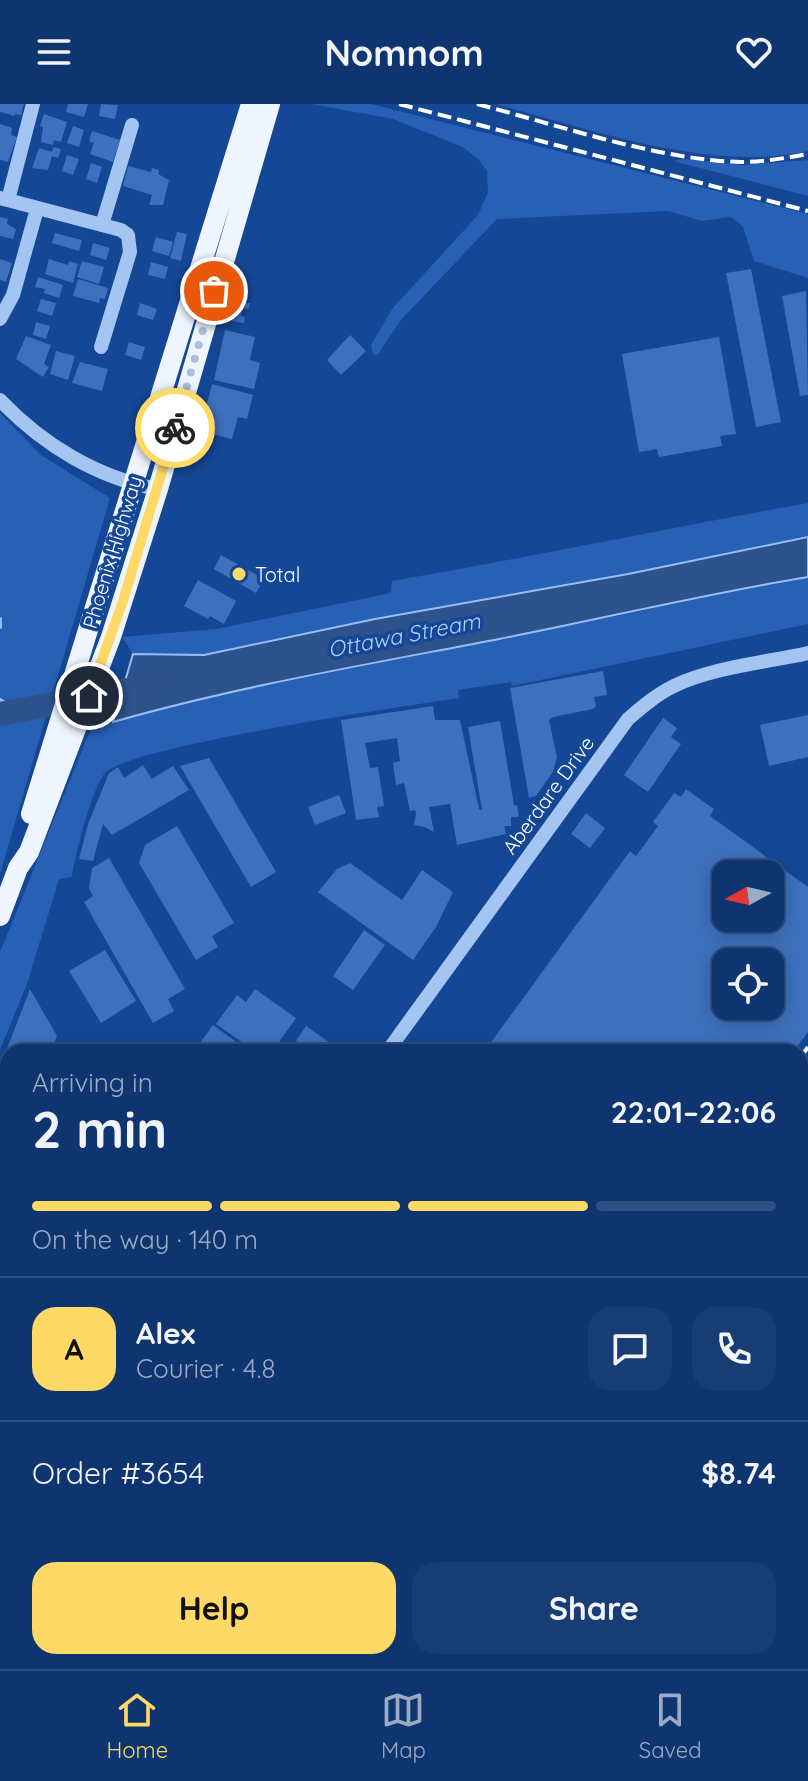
<!DOCTYPE html>
<html lang="en">
<head>
<meta charset="utf-8">
<style>
	body { margin:0; font-family:Quicksand,sans-serif; background:#183d75; color:#f1f3f6; height:100vh; display:flex; flex-direction:column; font-size:30px; white-space:nowrap }
	* { box-sizing:border-box; margin:0 }
	p { font-size:26px; color:#9babc3 }
	.icon { flex:none; width:44px; height:44px; fill:none; stroke:currentColor; stroke-width:2; stroke-linecap:round; stroke-linejoin:round }
	.map { position:relative; flex:1; overflow:hidden }
	.details { position:absolute; left:0px; top:940px; width:808px; height:626px; display:flex; flex-direction:column; background:#0f3570; border-radius:24px 24px 0 0; box-shadow:0 4px 20px #0003,0 0 0 2px #2f5083 }
	.details>* { flex:none }
	.needle { width:52px; rotate:262deg }
	.buttons { position:absolute; left:712px; top:756px; display:grid; gap:16px }
	.buttons a { display:grid; place-items:center; width:72px; height:72px; border-radius:16px; background:#0f3570; box-shadow:0 4px 20px #0003,0 0 0 2px #2f5083; font-size:40px }
	.pin { position:absolute; display:grid; place-items:center; width:68px; height:68px; color:#fff; margin:-34px; border:4px solid #fff; border-radius:50%; box-shadow:0 2px 8px #0007 }
	.courier { position:absolute; display:grid; place-items:center; width:80px; height:80px; margin:-40px; border:6px solid #ffd965; border-radius:50%; background:#fff; color:#222; box-shadow:0 2px 10px #0007 }
	.head em { font-style:normal; font-weight:800 }
	.head div { display:flex; flex-direction:column-reverse }
	.head { display:flex; align-items:center; justify-content:space-between; height:136px; padding:0 32px }
	h1 { font-size:52px; font-weight:800; line-height:60px }
	.bar { display:grid; grid-template-columns:repeat(4,1fr); gap:12px 8px; align-content:center; height:96px; padding:0 32px }
	.bar i { height:10px; border-radius:6px; background:#2f5083 }
	.bar .current { background:#ffd965 }
	.bar p { grid-column:span 4 }
	.line { display:flex; align-items:center; gap:20px; padding:0 32px; border-top:2px solid #2f5083 }
	.line div { flex:1 }
	.round { display:grid; place-items:center; flex:none; width:84px; height:84px; border-radius:24px; background:#183d75 }
	.primary-button { display:flex; gap:16px; margin-top:auto; padding:16px 32px }
	.primary-button a { flex:1; height:92px; border-radius:24px; background:#ffd965; color:#111; font-size:32px; font-weight:800; line-height:92px; text-align:center }
	.primary-button a+a { background:#183d75; color:#f1f3f6 }
	header { display:flex; justify-content:space-between; align-items:center; height:104px; padding:0 32px; background:#0f3570; font-size:36px; font-weight:800 }
	.menu { display:flex; justify-content:space-around; align-items:center; height:112px; border-top:2px solid #2f5083; background:#0f3570; font-size:22px; color:#9babc3 }
	.menu a { display:grid; justify-items:center; gap:4px }
	.menu .current { color:#ffd965 }
	.map>svg:first-child { display:block }
	.green { fill:#2760b4 }
	.water { fill:#2e528c; stroke:#96bef5; stroke-width:2 }
	.lines { fill:none; stroke-linecap:round; stroke-linejoin:round }
	.stream { stroke:#96bef5; stroke-width:4 }
	.river { stroke:#2e528c; stroke-width:24 }
	.building { fill:#3d70bd; fill-rule:evenodd }
	.minor { stroke:#a4c4f2; stroke-width:14 }
	.major { stroke:#eff5ff; stroke-width:20 }
	.rail { stroke:#fff; stroke-width:4; stroke-dasharray:14 6; stroke-linecap:butt }
	.done { stroke:#adbfda; stroke-width:8; stroke-dasharray:0 14.4 }
	.route { stroke:#ffd965; stroke-width:10 }
	.poi-dot { fill:#ffd965; stroke:#144795; stroke-width:3 }
	.labels { text-anchor:middle; dominant-baseline:central; stroke-width:7; stroke-linejoin:round; paint-order:stroke }
	.street-label { font-size:20px; fill:#fff; stroke:#144795 }
	.poi-label { font-size:20px; fill:#fff; stroke:#144795; text-anchor:start }
	.water-label { font-size:22px; font-style:italic; fill:#b1cef9; stroke:#144795 }
</style>
</head>
<body>
<header><svg class="icon" aria-label="menu" viewBox="0 0 24 24"><path d="M4 6h16M4 12h16M4 18h16"/></svg>Nomnom<svg class="icon" aria-label="heart" viewBox="0 0 24 24"><path d="M12 20l-8-8c-3-5 5-10 8-4 3-6 11-1 8 4z"/></svg></header>
<div class="map">
<svg width="808" height="1565" viewBox="0 0 808 1565">
	<rect width="100%" height="100%" fill="#144795"/>
	<path class="green" d="M 312,0 L 371,0 L 808,110 L 808,174 L 754,157 L 743,123 L 731,113 L 702,117 L 668,107 L 497,115 L 401,216 L 378,250 L 373,251 L 371,241 L 392,205 L 478,111 L 488,88 L 487,67 L 478,55 L 463,43 L 393,15 Z
		M 495,0 L 808,0 L 808,47 C 711,69 589,25 495,0 Z
		M 684,55 L 740,61 L 808,56 L 808,92 L 673,57 Z
		M 0,309 L 41,351 L 110,394 L 0,770 Z
		M 808,399 L 808,433 L 628,470 L 375,515 L 204,551 L 133,550 L 122,533 L 216,525 L 391,489 L 392,477 C 531,453 669,424 808,399 Z
		M 808,473 L 808,520 L 512,582 L 511,578 L 458,586 L 459,594 C 407,602 130,642 105,669 C 92,684 75,752 72,773 L 59,775 L 27,880 L 0,946 L 0,848 L 92,622 L 231,588 L 637,508 L 710,489 Z"/>
	<path class="water" d="M 808,433 L 808,473 C 704,490 602,515 499,535 C 370,560 239,582 113,618 L 133,550 L 204,551 L 375,515 L 628,470 Z"/>
	<g class="lines">
		<path class="stream" d="M 0,515 L 0,523
			M 0,596 L 16,606"/>
		<path class="river" d="M 0,610 L 155,581"/>
	</g>
	<path class="building" d="M 0,0 L 24,0 L 21,11 L 15,10 L 15,12 L 0,8 Z
		M 68,0 L 88,0 L 84,13 L 66,8 Z
		M 101,0 L 118,1 L 115,15 L 99,12 Z
		M 44,10 L 67,18 L 61,38 L 54,36 L 53,41 L 41,38 L 43,23 L 40,22 Z
		M 0,20 L 12,24 L 11,31 L 17,33 L 8,58 L 0,56 Z
		M 73,22 L 84,26 L 79,43 L 67,39 Z
		M 92,27 L 120,36 L 113,58 L 90,50 L 94,39 L 89,37 Z
		M 54,43 L 61,45 L 58,54 L 52,52 L 48,66 L 32,64 L 39,44 L 52,48 Z
		M 67,51 L 79,55 L 73,71 L 62,67 Z
		M 91,59 L 102,63 L 97,79 L 86,75 Z
		M 128,62 L 151,68 L 152,64 L 159,66 L 158,70 L 169,76 L 163,101 L 149,101 L 152,91 L 123,82 Z
		M 0,113 L 8,115 L 7,120 L 16,125 L 13,135 L 0,132 Z
		M 177,128 L 187,130 L 181,157 L 170,154 Z
		M 55,129 L 82,136 L 79,147 L 52,139 Z
		M 156,133 L 173,138 L 169,152 L 152,147 Z
		M 93,139 L 110,144 L 106,156 L 90,151 Z
		M 0,155 L 12,159 L 6,178 L 0,176 Z
		M 49,155 L 68,161 L 69,157 L 78,160 L 73,179 L 45,170 Z
		M 82,157 L 104,163 L 99,180 L 77,173 Z
		M 151,158 L 168,163 L 165,175 L 148,171 Z
		M 751,165 L 781,318 L 756,323 L 726,169 Z
		M 38,173 L 63,181 L 59,194 L 44,189 L 45,185 L 35,183 Z
		M 78,175 L 108,184 L 105,195 L 100,194 L 99,199 L 73,192 Z
		M 806,187 L 808,291 L 800,292 L 782,192 Z
		M 41,195 L 56,199 L 52,212 L 37,207 Z
		M 140,199 L 157,205 L 153,216 L 137,211 Z
		M 237,199 L 250,199 L 249,205 L 243,205 L 241,212 L 245,213 L 244,219 L 231,217 L 233,201 L 238,202 Z
		M 36,218 L 50,222 L 46,235 L 33,231 Z
		M 225,226 L 255,233 L 250,256 L 260,259 L 254,285 L 214,276 Z
		M 350,231 L 366,247 L 341,271 L 327,256 Z
		M 26,232 L 51,241 L 44,260 L 49,263 L 43,273 L 16,255 Z
		M 719,233 L 736,330 L 720,332 L 722,342 L 659,353 L 657,345 L 639,348 L 622,250 Z
		M 129,238 L 145,243 L 141,256 L 125,251 Z
		M 56,247 L 75,252 L 68,276 L 50,270 Z
		M 80,258 L 108,265 L 102,287 L 72,279 Z
		M 212,280 L 253,291 L 247,315 L 238,313 L 232,335 L 200,327 Z
		M 221,451 L 264,475 L 256,489 L 214,465 Z
		M 198,476 L 236,497 L 224,520 L 210,512 L 208,515 L 184,502 Z
		M 603,567 L 607,591 L 594,593 L 596,602 L 593,605 L 553,613 L 549,616 L 557,653 L 553,668 L 536,692 L 529,694 L 510,584 Z
		M 433,602 L 435,616 L 460,616 L 479,705 L 482,706 L 468,623 L 500,617 L 514,701 L 517,701 L 519,713 L 511,713 L 511,722 L 504,722 L 506,730 L 457,741 L 450,700 L 429,703 L 434,728 L 425,723 L 414,721 L 416,710 L 415,706 L 410,707 L 404,679 L 396,681 L 393,659 L 400,657 L 397,634 L 365,639 L 370,664 L 378,663 L 384,702 L 377,703 L 379,713 L 356,716 L 341,616 Z
		M 808,611 L 808,653 L 769,662 L 760,621 Z
		M 663,614 L 677,624 L 671,633 L 681,640 L 648,688 L 624,671 Z
		M 209,654 L 276,768 L 251,783 L 180,662 Z
		M 143,661 L 152,675 L 173,662 L 189,686 L 112,731 L 103,720 L 93,757 L 79,755 L 88,720 L 109,669 L 118,663 L 124,674 Z
		M 686,685 L 714,705 L 710,712 L 808,783 L 808,928 L 793,948 L 484,948 L 630,747 L 636,752 L 658,722 L 653,718 L 674,689 L 681,693 ZM 726,770 L 770,770 L 770,814 L 726,814 ZM 726,858 L 770,858 L 770,902 L 726,902 Z
		M 339,691 L 346,709 L 315,721 L 308,703 Z
		M 586,709 L 605,724 L 590,744 L 571,730 Z
		M 177,722 L 234,819 L 212,832 L 218,843 L 196,856 L 139,759 L 145,741 Z
		M 109,754 L 185,885 L 168,895 L 174,907 L 153,919 L 84,798 L 93,792 L 89,784 L 92,764 Z
		M 350,759 L 402,796 L 422,766 L 453,788 L 436,823 L 413,856 L 318,788 L 337,765 Z
		M 364,826 L 385,841 L 353,886 L 333,872 Z
		M 105,846 L 136,897 L 101,919 L 69,867 Z
		M 30,885 L 57,932 L 51,948 L 8,948 L 8,1002 L 0,998 L 0,963 Z
		M 255,885 L 296,914 L 272,948 L 256,948 L 216,920 L 237,891 L 246,898 Z
		M 213,921 L 250,948 L 200,948 L 196,944 Z
		M 306,922 L 343,948 L 311,948 L 296,937 Z
		M 0,1015 L 8,1018 L 8,1153 L 0,1150 Z
		M 0,1276 L 8,1286 L 8,1378 L 0,1384 Z
		M 800,1407 L 808,1412 L 808,1534 L 800,1528 Z
		M 104,1558 L 189,1558 L 198,1565 L 114,1565 Z
		M 457,1558 L 598,1558 L 595,1562 L 599,1565 L 452,1565 Z"/>
	<g class="lines">
		<path class="minor" d="M 0,94 L 121,126 L 128,131 L 130,148 L 101,243
			M 8,96 L 33,0
			M 102,121 L 132,21
			M 0,215 L 13,191 L 37,105
			M 0,296 C 42,340 97,374 158,385
			M 387,948 L 628,615 C 642,603 657,590 674,582 C 710,564 768,558 808,549
			M 0,1189 L 8,1192
			M 0,1210 L 8,1213
			M 0,1427 L 8,1421"/>
		<path class="major" d="M 31,710 L 251,0
			M 0,812 L 18,764 L 29,748 L 111,533 L 158,385 L 270,0"/>
		<path class="rail" d="M 399,0 L 808,107
			M 477,0 C 558,21 658,56 741,58 C 763,58 786,54 808,50
			M 800,954 L 808,943
			M 800,1020 L 808,1009
			M 800,1040 L 808,1028
			M 357,1565 L 362,1558
			M 419,1565 L 424,1558"/>
	</g>
	<g class="lines">
		<path class="done" d="M 175,324 L 214,187"/>
		<path class="route" d="M 89,592 L 123,497 L 175,324"/>
	</g>
	<circle class="poi-dot" cx="239" cy="470" r="8"/>
	<g class="labels">
		<g class="street-label">
			<text transform="translate(112 448) rotate(-73)">Phoenix Highway</text>
			<text transform="translate(548 691) rotate(-54)">Aberdare Drive</text>
		</g>
		<g class="poi-label">
			<text x="255" y="470">Total</text>
		</g>
		<g class="water-label">
			<text transform="translate(404 531) rotate(-11)">Ottawa Stream</text>
		</g>
	</g>
</svg>
<div class="buttons">
<a><svg class="needle" viewBox="-14 -14 28 28"><path d="M0-13l5 13h-10z" fill="#e53935"/><path d="M0 13l5-13h-10z" fill="#9babc3"/></svg></a>
<a><svg class="icon" aria-label="locate" viewBox="0 0 24 24"><circle cx="12" cy="12" r="6"/><path d="M12 2v4M12 18v4M2 12h4M18 12h4"/></svg></a>
</div>
<div class="pin" style="left:214px;top:187px;background:#ea580c"><svg class="icon" aria-label="bag" viewBox="0 0 24 24"><path d="M5 8h14l-1 12H6zM9 8a3 3 0 0 1 6 0"/></svg></div>
<div class="pin" style="left:89px;top:592px;background:#1f2937"><svg class="icon" aria-label="home" viewBox="0 0 24 24"><path d="M3 11l9-7 9 7M6 9v11h12V9"/></svg></div>
<div class="courier" style="left:175px;top:324px"><svg class="icon" aria-label="bike" viewBox="0 0 24 24"><circle cx="6" cy="16" r="4"/><circle cx="18" cy="16" r="4"/><path d="M6 16l4-8h5l3 8M10 8l3 8H6M13 5h3"/></svg></div>
<section class="details">
<div class="head"><div><h1>2 min</h1><p>Arriving in</p></div><em>22:01–22:06</em></div>
<div class="bar"><i class="current"></i><i class="current"></i><i class="current"></i><i></i><p>On the way · 140 m</p></div>
<div class="line" style="height:144px"><b class="round" style="background:#ffd965;color:#111">A</b><div><b>Alex</b><p>Courier · 4.8</p></div><a class="round"><svg class="icon" aria-label="chat" viewBox="0 0 24 24"><path d="M4 5h16v11H9l-5 4z"/></svg></a><a class="round"><svg class="icon" aria-label="phone" viewBox="0 0 24 24"><path d="M5 4h4l2 5-3 2q2 4 5 5l2-3 5 2v4C11 20 4 13 5 4z"/></svg></a></div>
<div class="line" style="height:104px"><div>Order #3654</div><b>$8.74</b></div>
<div class="primary-button"><a>Help</a><a>Share</a></div>
</section>
</div>
<nav class="menu">
<a class="current"><svg class="icon" aria-label="home" viewBox="0 0 24 24"><path d="M3 11l9-7 9 7M6 9v11h12V9"/></svg>Home</a>
<a><svg class="icon" aria-label="map" viewBox="0 0 24 24"><path d="M3 6l6-2 6 2 6-2v14l-6 2-6-2-6 2zM9 4v14M15 6v14"/></svg>Map</a>
<a><svg class="icon" aria-label="saved" viewBox="0 0 24 24"><path d="M7 4h10v16l-5-4-5 4z"/></svg>Saved</a>
</nav>
</body>
</html>
